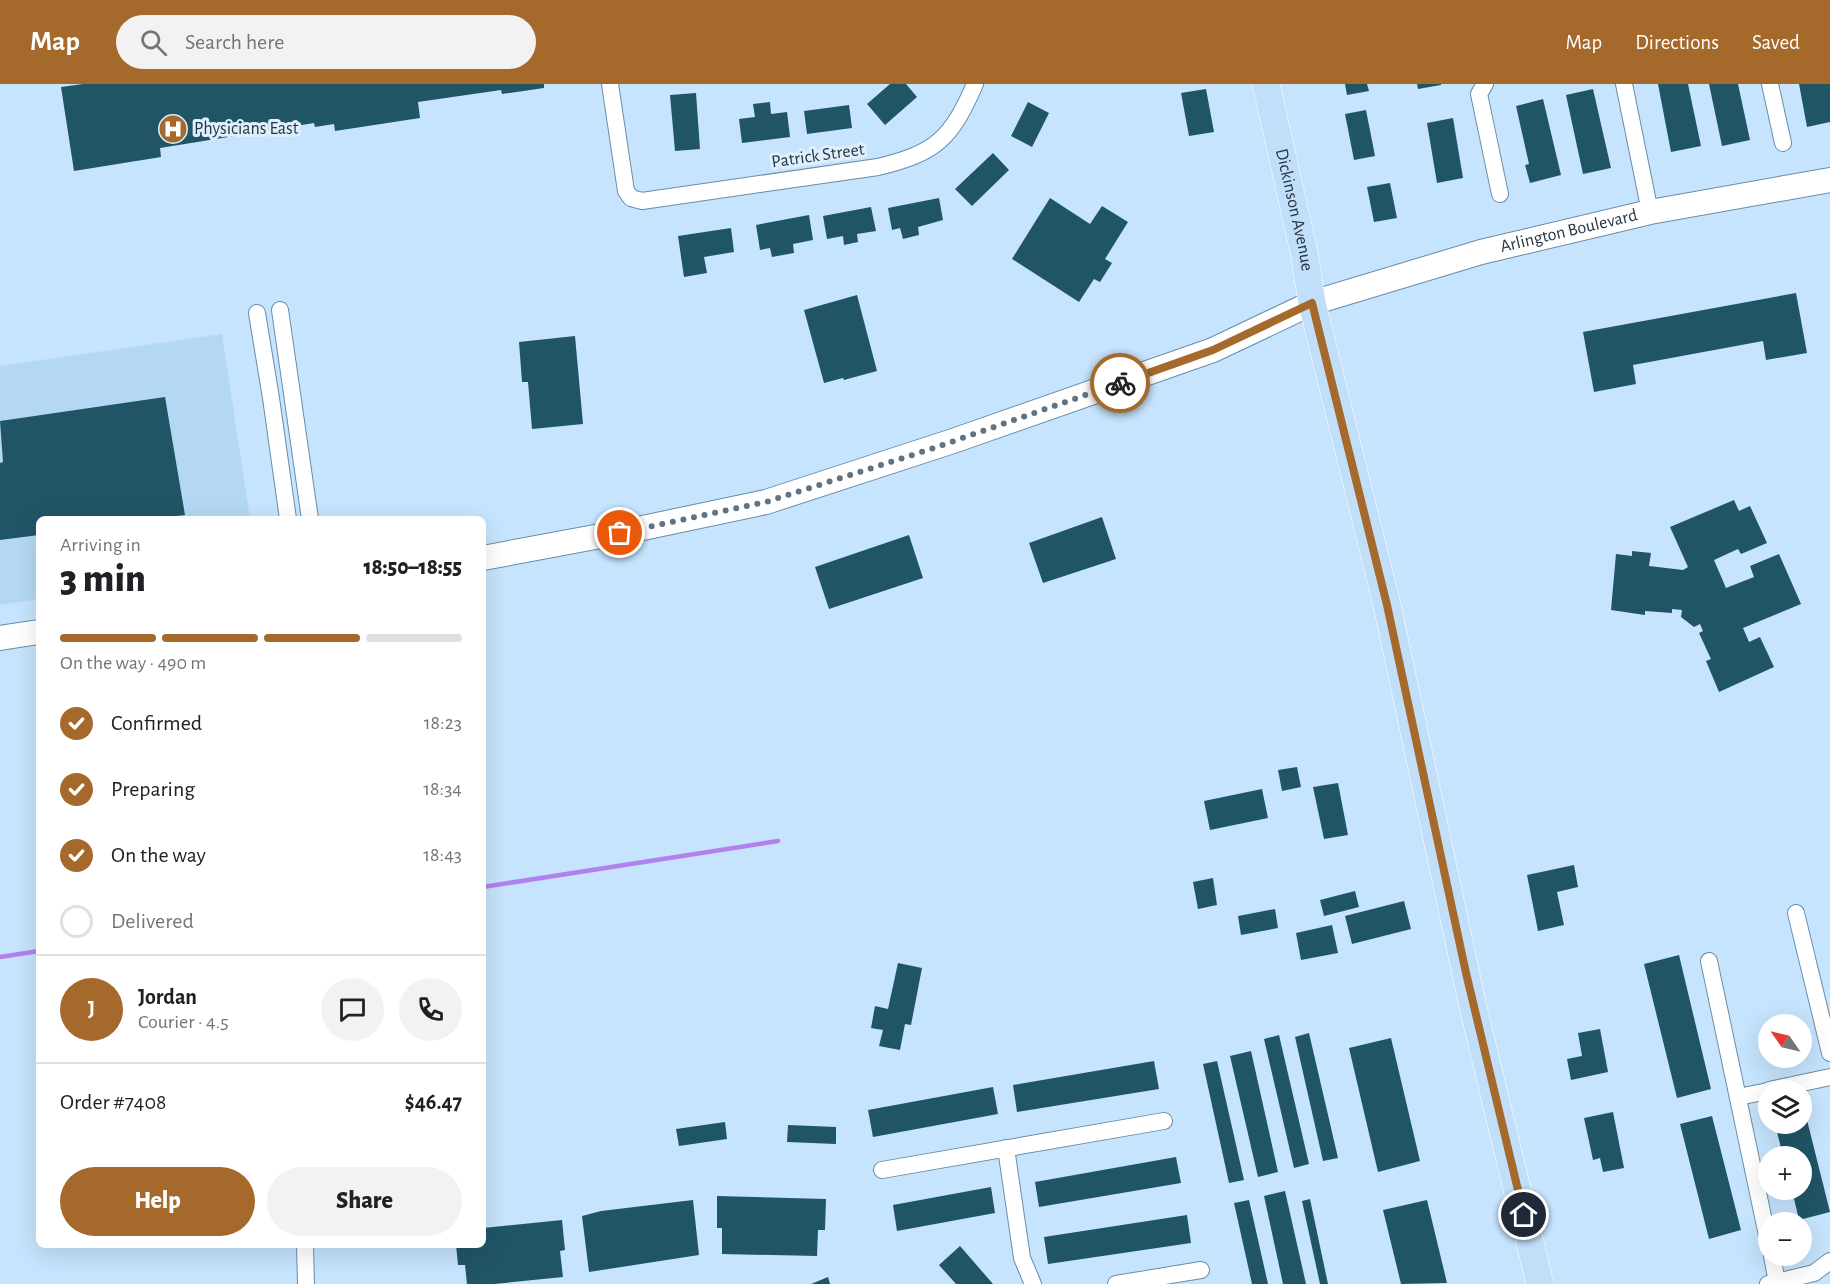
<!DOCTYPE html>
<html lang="en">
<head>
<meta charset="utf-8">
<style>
	body { margin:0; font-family:"Alegreya Sans",sans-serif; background:#f2f2f2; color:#202124; height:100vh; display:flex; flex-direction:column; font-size:22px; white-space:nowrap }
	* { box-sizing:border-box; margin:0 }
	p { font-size:20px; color:#757577 }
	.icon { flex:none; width:33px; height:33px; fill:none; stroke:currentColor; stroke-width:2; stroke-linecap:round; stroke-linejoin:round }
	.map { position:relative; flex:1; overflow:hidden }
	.drawer { position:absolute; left:36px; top:432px; width:450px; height:732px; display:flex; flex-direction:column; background:#fff; border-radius:9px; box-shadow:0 6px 24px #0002 }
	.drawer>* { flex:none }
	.needle { width:39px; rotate:304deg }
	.tools { position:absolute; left:1758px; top:930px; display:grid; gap:12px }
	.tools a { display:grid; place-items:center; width:54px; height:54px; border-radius:50%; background:#fff; box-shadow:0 6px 24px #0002; font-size:30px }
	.pin { position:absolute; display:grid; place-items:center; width:51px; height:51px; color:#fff; margin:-26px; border:3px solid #fff; border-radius:50%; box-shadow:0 2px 6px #0007 }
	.courier { position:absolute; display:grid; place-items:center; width:60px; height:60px; margin:-30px; border:4px solid #a5692c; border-radius:50%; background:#fff; color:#222; box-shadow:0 2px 8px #0007 }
	.overview em { font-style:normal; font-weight:800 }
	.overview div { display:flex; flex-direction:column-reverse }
	.overview { display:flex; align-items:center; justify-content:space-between; height:102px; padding:0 24px }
	h1 { font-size:39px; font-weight:800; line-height:45px }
	.bar { display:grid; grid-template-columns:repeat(4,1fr); gap:9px 6px; align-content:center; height:72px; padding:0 24px }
	.bar i { height:8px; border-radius:4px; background:#e0e0e0 }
	.bar .current { background:#a5692c }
	.bar p { grid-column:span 4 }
	.line { display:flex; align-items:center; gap:15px; padding:0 24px; border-top:2px solid #e0e0e0 }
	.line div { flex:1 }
	.round { display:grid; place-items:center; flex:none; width:63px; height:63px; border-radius:32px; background:#f2f2f2 }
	ol { padding:0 24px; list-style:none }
	li { display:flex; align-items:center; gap:18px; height:66px }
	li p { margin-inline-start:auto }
	li .icon { padding:6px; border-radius:50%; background:#a5692c; color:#fff; stroke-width:4 }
	li:last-child { color:#757577 }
	li i { width:33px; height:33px; border:3px solid #e0e0e0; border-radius:50% }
	.cta { display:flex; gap:12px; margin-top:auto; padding:12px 24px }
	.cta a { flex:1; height:69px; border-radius:36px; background:#a5692c; color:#fff; font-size:24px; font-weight:800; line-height:69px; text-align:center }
	.cta a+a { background:#f2f2f2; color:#202124 }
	header { display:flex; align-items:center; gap:36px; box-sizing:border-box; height:84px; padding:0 30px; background:#a5692c; color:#fff }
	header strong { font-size:28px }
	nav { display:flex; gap:33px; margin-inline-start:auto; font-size:21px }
	.search { width:420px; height:54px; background:#f2f2f2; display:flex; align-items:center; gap:15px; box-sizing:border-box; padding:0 21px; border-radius:33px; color:#757577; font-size:22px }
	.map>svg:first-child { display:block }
	.built { fill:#b4d8f4 }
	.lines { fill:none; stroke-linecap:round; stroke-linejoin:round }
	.stream { stroke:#b182eb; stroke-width:4.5 }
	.building { fill:#205566 }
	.minor-casing { stroke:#688ca9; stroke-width:18 }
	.secondary-casing { stroke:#688ca9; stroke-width:26 }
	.primary-casing { stroke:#fff; stroke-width:28 }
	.minor { stroke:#fff; stroke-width:16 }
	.secondary { stroke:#fff; stroke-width:24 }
	.primary { stroke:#c1dff8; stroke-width:27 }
	.done { stroke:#5f7383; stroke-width:6; stroke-dasharray:0 10.8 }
	.route { stroke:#a5692c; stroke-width:8 }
	.labels { text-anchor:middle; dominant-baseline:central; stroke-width:6; stroke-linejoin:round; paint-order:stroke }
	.poi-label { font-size:18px; fill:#273642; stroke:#e0effc; text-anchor:start }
	.street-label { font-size:18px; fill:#273642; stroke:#e0effc }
</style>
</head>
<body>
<header>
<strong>Map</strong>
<div class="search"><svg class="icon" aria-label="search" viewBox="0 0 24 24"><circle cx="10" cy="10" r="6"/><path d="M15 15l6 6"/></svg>Search here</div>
<nav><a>Map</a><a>Directions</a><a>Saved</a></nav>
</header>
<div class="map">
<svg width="1830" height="1200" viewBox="0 0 1830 1200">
	<rect width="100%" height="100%" fill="#c6e4fd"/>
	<path class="built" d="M 222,250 L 250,435 L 39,435 L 39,515 L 0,521 L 0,282 Z"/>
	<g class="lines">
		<path class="stream" d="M 483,803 L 778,757
			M 0,873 L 39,867"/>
	</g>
	<path class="building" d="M 83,0 L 544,0 L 544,4 L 502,10 L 501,6 L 418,18 L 420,34 L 335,47 L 334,40 L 315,43 L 314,39 L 160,64 L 161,73 L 74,87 L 61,3 Z
		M 890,0 L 906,0 L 917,13 L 885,41 L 867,20 Z
		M 1345,0 L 1367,0 L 1369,7 L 1347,11 Z
		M 1417,0 L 1441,0 L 1441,1 L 1418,5 Z
		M 1658,0 L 1688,0 L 1701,62 L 1671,68 Z
		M 1709,0 L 1738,0 L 1750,56 L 1722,62 Z
		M 1799,0 L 1830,0 L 1830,38 L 1807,43 Z
		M 1206,5 L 1214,48 L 1189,52 L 1181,9 Z
		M 1593,5 L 1611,84 L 1583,90 L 1566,11 Z
		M 696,9 L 700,65 L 675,67 L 670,11 Z
		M 1543,15 L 1561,91 L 1530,99 L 1525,81 L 1529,80 L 1516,22 Z
		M 770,18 L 771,30 L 787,28 L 790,53 L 742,59 L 739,35 L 755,33 L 753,20 Z
		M 1028,18 L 1049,29 L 1032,63 L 1011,52 Z
		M 849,21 L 852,44 L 807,50 L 804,27 Z
		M 1366,26 L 1375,72 L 1354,76 L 1345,30 Z
		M 1453,34 L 1463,94 L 1437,99 L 1427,39 Z
		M 993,69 L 1009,86 L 972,122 L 955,105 Z
		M 1390,99 L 1397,134 L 1374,138 L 1367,103 Z
		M 939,114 L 943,136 L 918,143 L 919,151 L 903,155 L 900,144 L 892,146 L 888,124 Z
		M 1050,114 L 1090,140 L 1102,122 L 1128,138 L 1105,175 L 1112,179 L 1100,198 L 1094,195 L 1079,218 L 1012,175 Z
		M 871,123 L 876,147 L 857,150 L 858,158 L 844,161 L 843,152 L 827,155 L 823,132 Z
		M 809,131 L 813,156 L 793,160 L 794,169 L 772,173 L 770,164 L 760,166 L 756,141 Z
		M 731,144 L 734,168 L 704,173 L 707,189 L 684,193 L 678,152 Z
		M 1796,209 L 1807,269 L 1766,276 L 1763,257 L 1633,281 L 1636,300 L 1594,308 L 1583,248 Z
		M 857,211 L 877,287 L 844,296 L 843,294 L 824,299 L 804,226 Z
		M 575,252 L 583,340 L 532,345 L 528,298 L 522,298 L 519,258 Z
		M 165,313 L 185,431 L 153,435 L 39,435 L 39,451 L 0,456 L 0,379 L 3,378 L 0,337 Z
		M 1734,416 L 1739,427 L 1750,422 L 1767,459 L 1741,470 L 1738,465 L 1714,476 L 1726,504 L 1754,493 L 1750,482 L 1779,470 L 1801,520 L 1743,544 L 1749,558 L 1760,553 L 1774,583 L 1719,608 L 1706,577 L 1711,575 L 1699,549 L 1703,547 L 1700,540 L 1694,543 L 1681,533 L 1682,526 L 1672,525 L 1672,529 L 1645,527 L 1645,531 L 1611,526 L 1616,470 L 1632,472 L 1632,467 L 1651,469 L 1649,482 L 1683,486 L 1688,483 L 1670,443 Z
		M 1102,433 L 1116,475 L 1043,499 L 1029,459 Z
		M 909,451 L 923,494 L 829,525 L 815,483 Z
		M 1297,683 L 1301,703 L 1282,707 L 1278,686 Z
		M 1338,699 L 1348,751 L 1324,755 L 1313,703 Z
		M 1262,705 L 1268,734 L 1210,746 L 1204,717 Z
		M 1574,781 L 1578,803 L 1557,808 L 1564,841 L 1538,847 L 1527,791 Z
		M 1213,794 L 1217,821 L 1198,825 L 1193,798 Z
		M 1355,807 L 1359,823 L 1324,832 L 1320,816 Z
		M 1404,817 L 1411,845 L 1352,860 L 1345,832 Z
		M 1275,825 L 1278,844 L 1241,851 L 1238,832 Z
		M 1332,841 L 1338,869 L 1301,876 L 1296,849 Z
		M 1679,871 L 1711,1005 L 1677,1014 L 1644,880 Z
		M 898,879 L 922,884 L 911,941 L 905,940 L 900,966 L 879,962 L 883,946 L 871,944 L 875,922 L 888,925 Z
		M 1600,945 L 1608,988 L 1571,996 L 1567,975 L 1582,972 L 1578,949 Z
		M 1309,949 L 1338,1074 L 1323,1077 L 1295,953 Z
		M 1279,951 L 1309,1080 L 1294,1084 L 1264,955 Z
		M 1391,954 L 1420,1077 L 1378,1088 L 1349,964 Z
		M 1251,967 L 1278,1088 L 1258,1093 L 1230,972 Z
		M 1154,977 L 1159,1005 L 1017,1028 L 1013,1001 Z
		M 1217,977 L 1244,1096 L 1229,1099 L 1203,980 Z
		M 993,1003 L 998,1030 L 873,1053 L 868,1026 Z
		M 1613,1028 L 1624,1084 L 1603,1088 L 1600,1074 L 1593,1076 L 1584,1034 Z
		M 1712,1032 L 1741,1146 L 1709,1155 L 1680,1040 Z
		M 1806,1032 L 1830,1128 L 1799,1136 L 1792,1106 L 1802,1106 L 1802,1072 L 1783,1072 L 1775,1040 L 1802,1040 L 1802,1033 Z
		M 725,1038 L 727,1055 L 679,1062 L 676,1045 Z
		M 788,1041 L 836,1043 L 836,1060 L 787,1058 Z
		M 1176,1073 L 1181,1099 L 1039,1123 L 1035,1098 Z
		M 991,1103 L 995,1129 L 897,1147 L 893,1121 Z
		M 1285,1107 L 1306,1200 L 1283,1200 L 1264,1112 Z
		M 717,1112 L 826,1115 L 825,1146 L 818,1146 L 817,1172 L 722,1170 L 722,1144 L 717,1144 Z
		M 1310,1115 L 1328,1200 L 1320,1200 L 1302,1117 Z
		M 693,1116 L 699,1171 L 589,1188 L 582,1132 L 601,1127 Z
		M 1249,1116 L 1268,1200 L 1252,1200 L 1234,1119 Z
		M 1427,1116 L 1447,1199 L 1401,1200 L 1383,1126 Z
		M 1187,1131 L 1191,1159 L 1048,1180 L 1044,1153 Z
		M 562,1136 L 565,1166 L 560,1167 L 563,1193 L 494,1200 L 467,1200 L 465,1181 L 458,1181 L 456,1161 L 483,1161 L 483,1144 Z
		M 960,1162 L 993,1200 L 956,1200 L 939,1181 Z
		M 828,1193 L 830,1200 L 811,1200 Z"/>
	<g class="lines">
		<g class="minor-casing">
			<path id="minor" d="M 610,0 L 626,107 L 631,114 L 642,117 L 878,83 C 936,69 951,55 975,0
				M 1485,0 L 1479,10 L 1500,110
				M 1624,0 L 1650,128
				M 1770,0 L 1783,59
				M 280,226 L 310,435
				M 257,229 L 271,314 L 288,435
				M 1796,829 L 1830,969
				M 1709,877 L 1768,1156
				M 1769,1006 L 1830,993
				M 1738,1013 L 1768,1007
				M 1006,1064 L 1022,1174 L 1033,1200
				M 882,1086 L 1164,1037
				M 305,1161 L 306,1200
				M 1772,1172 L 1777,1198
				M 1116,1200 L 1201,1186
				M 1768,1200 L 1814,1189 L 1830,1177"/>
		</g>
		<g class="secondary-casing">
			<g id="secondary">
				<path id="s1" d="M 483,474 L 638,445 L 766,418 L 953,357 L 1213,266 L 1312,219 L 1481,168 L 1650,128 L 1830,96"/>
				<path d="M 0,554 L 39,548"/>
			</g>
		</g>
		<g class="primary-casing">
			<g id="primary">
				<path id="s2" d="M 1266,0 L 1304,168 L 1312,219 L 1387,521 L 1473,923 L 1540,1200"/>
			</g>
		</g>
		<use href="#minor" class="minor"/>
		<use href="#secondary" class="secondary"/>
		<use href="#primary" class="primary"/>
	</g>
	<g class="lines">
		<path class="done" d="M 620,449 L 766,418 L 931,365 L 1120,299"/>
		<path class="route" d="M 1120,299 L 1213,266 L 1312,219 L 1387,521 L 1466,889 L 1524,1131"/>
	</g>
	<defs>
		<g id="hospital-disc" transform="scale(1.5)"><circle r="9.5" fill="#a5692c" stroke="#e0effc"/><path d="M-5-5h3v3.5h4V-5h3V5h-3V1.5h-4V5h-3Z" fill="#fff"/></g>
	</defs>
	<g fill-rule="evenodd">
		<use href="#hospital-disc" x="173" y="45"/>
	</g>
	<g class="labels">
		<g class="poi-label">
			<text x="194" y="45">Physicians East</text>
		</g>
		<g class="street-label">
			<text transform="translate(818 72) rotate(-8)">Patrick Street</text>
			<text stroke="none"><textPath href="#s2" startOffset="129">Dickinson Avenue</textPath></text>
			<text stroke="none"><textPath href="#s1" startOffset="1137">Arlington Boulevard</textPath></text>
		</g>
	</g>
</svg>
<div class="tools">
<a><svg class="needle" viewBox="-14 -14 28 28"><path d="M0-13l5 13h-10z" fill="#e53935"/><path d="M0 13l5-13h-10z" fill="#757577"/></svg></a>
<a><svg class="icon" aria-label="layers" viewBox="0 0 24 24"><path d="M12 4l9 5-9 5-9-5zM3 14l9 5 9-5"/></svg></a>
<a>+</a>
<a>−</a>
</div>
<div class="pin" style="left:620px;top:449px;background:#ea580c"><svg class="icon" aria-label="bag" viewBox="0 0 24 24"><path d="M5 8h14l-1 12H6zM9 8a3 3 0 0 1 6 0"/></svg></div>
<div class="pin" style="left:1524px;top:1131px;background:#1f2937"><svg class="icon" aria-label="home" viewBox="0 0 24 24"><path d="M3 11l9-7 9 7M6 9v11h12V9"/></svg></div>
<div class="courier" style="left:1120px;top:299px"><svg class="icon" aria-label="bike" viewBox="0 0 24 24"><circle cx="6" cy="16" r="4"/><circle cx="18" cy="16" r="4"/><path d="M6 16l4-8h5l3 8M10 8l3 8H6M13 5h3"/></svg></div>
<section class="drawer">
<div class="overview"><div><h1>3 min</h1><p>Arriving in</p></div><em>18:50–18:55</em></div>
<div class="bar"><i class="current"></i><i class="current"></i><i class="current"></i><i></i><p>On the way · 490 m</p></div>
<ol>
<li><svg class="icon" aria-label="check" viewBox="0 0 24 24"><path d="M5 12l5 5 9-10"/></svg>Confirmed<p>18:23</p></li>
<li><svg class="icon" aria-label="check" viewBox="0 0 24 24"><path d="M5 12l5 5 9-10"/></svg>Preparing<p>18:34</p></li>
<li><svg class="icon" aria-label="check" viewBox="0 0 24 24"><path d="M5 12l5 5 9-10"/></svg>On the way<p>18:43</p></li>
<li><i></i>Delivered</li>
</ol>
<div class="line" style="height:108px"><b class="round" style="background:#a5692c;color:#fff">J</b><div><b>Jordan</b><p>Courier · 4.5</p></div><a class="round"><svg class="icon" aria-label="chat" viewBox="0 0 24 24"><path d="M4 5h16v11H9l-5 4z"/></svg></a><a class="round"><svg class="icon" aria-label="phone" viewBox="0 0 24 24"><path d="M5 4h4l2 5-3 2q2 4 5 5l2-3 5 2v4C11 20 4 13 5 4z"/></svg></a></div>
<div class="line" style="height:78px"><div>Order #7408</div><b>$46.47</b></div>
<div class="cta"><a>Help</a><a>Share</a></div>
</section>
</div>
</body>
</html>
